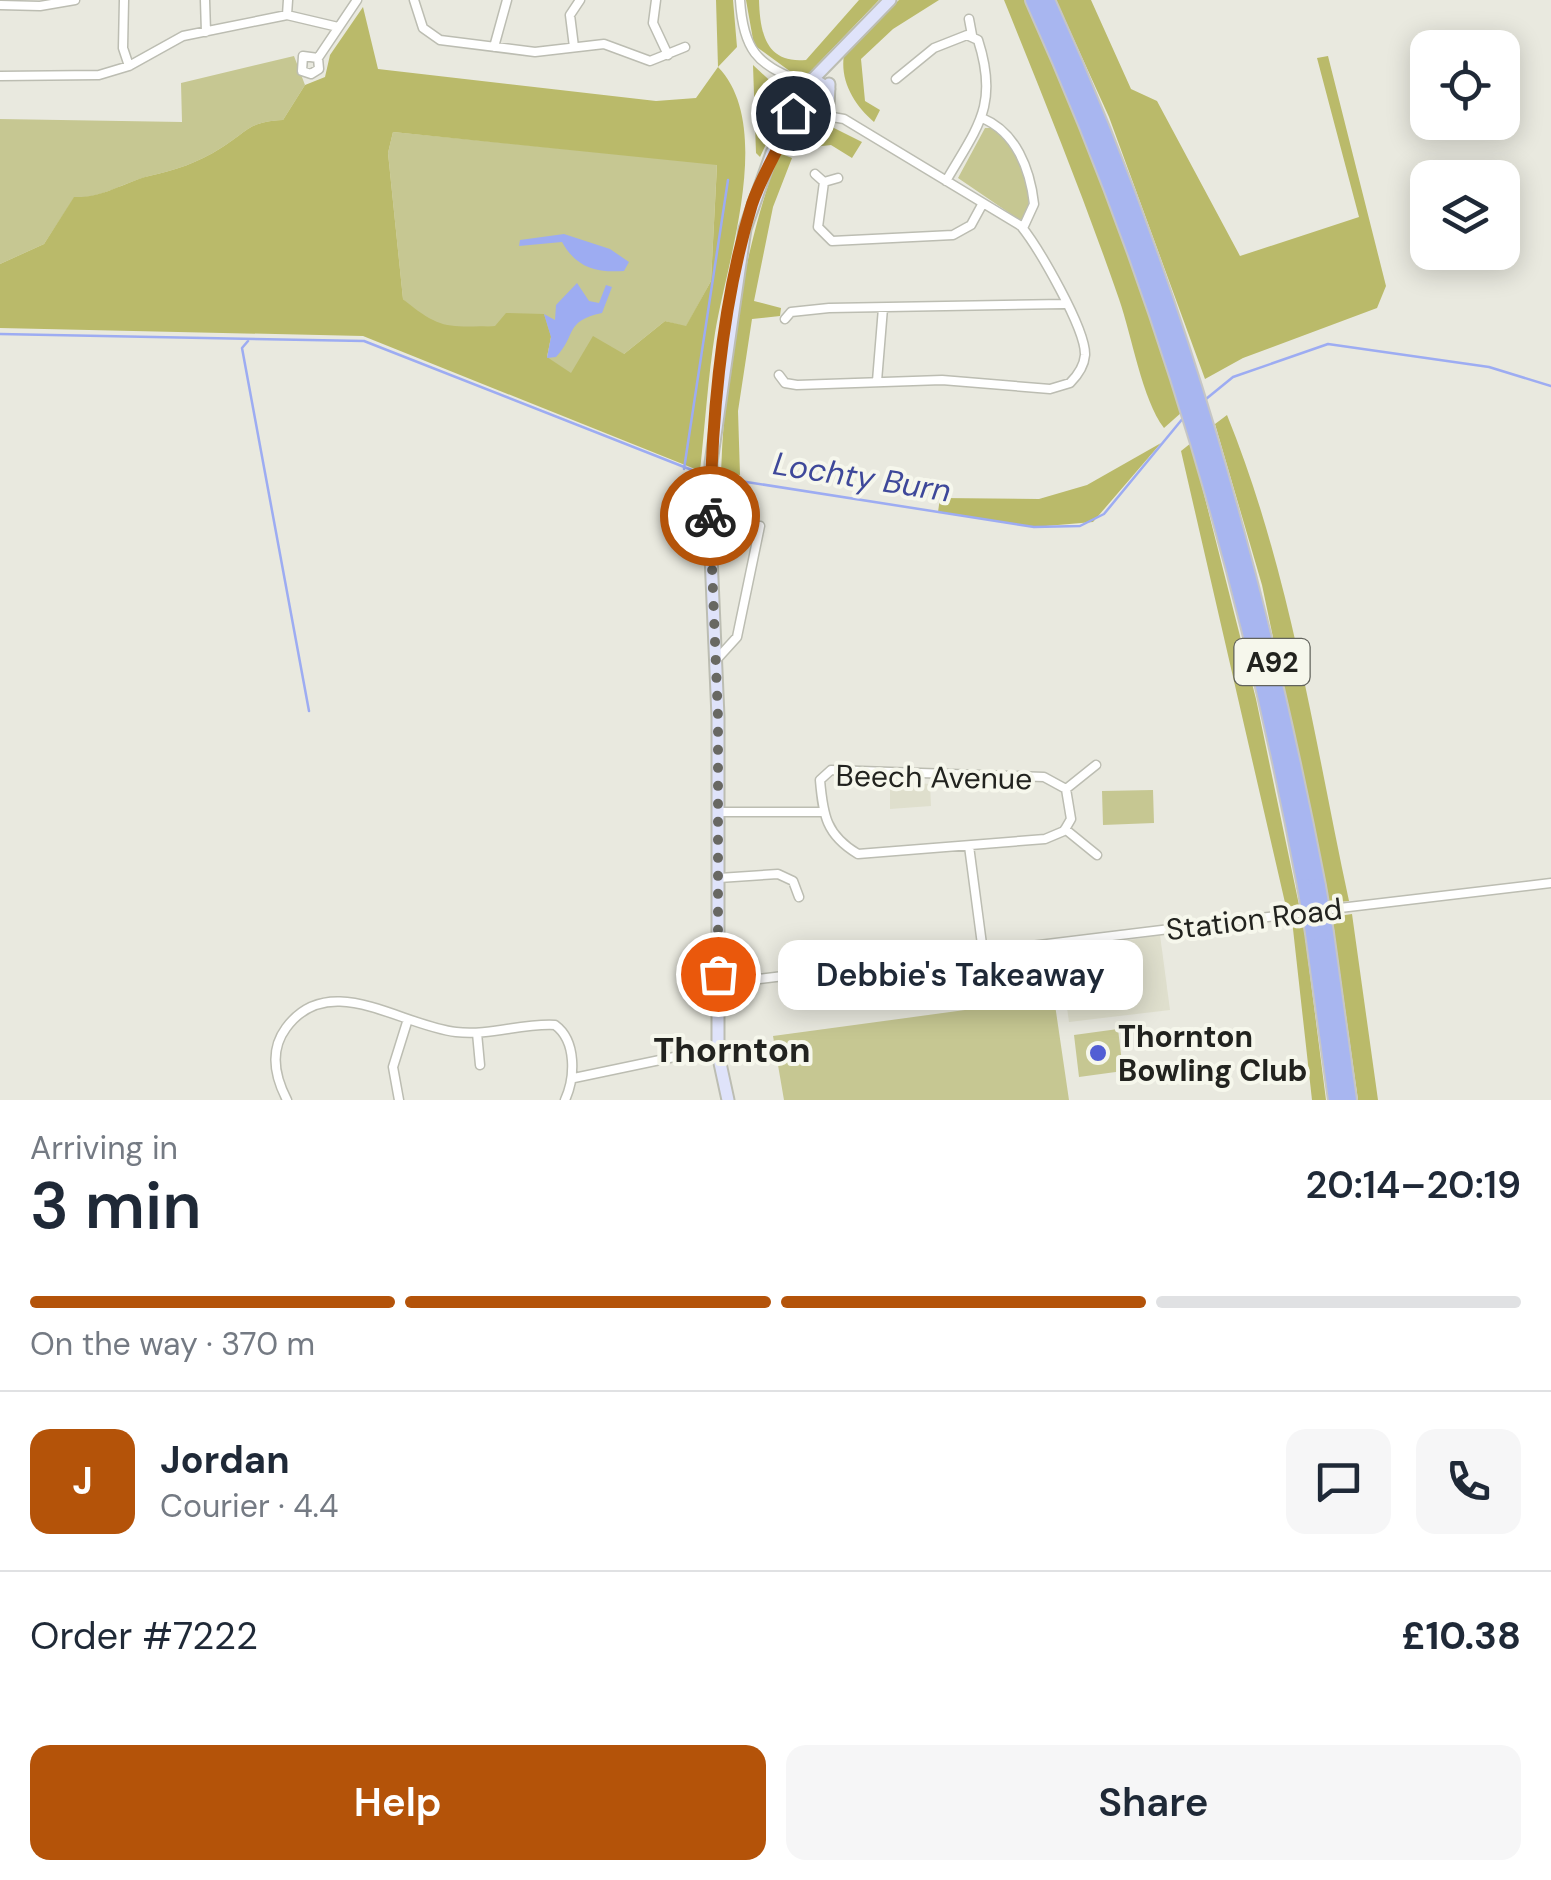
<!DOCTYPE html>
<html lang="en">
<head>
<meta charset="utf-8">
<style>
	body { margin:0; font-family:"DM Sans",sans-serif; background:#f6f6f7; color:#1f2937; height:100vh; display:flex; flex-direction:column; font-size:38px; white-space:nowrap }
	* { box-sizing:border-box; margin:0 }
	p { font-size:32px; color:#747a83 }
	.icon { flex:none; width:55px; height:55px; fill:none; stroke:currentColor; stroke-width:2; stroke-linecap:round; stroke-linejoin:round }
	.map { position:relative; height:1100px; overflow:hidden }
	.panel { display:flex; flex-direction:column; background:#fff; flex:1 }
	.panel>* { flex:none }
	.fabs { position:absolute; left:1410px; top:30px; display:grid; gap:20px }
	.fabs a { display:grid; place-items:center; width:110px; height:110px; border-radius:20px; background:#fff; box-shadow:0 5px 25px #0003; font-size:50px }
	.pin { position:absolute; display:grid; place-items:center; width:85px; height:85px; color:#fff; margin:-42px; border:5px solid #fff; border-radius:50%; box-shadow:0 2px 10px #0007 }
	.courier { position:absolute; display:grid; place-items:center; width:100px; height:100px; margin:-50px; border:8px solid #b45309; border-radius:50%; background:#fff; color:#222; box-shadow:0 2px 12px #0007 }
	.bubble { position:absolute; height:70px; border-radius:20px; background:#fff; box-shadow:0 5px 25px #0003; font-size:32px; font-weight:600; line-height:70px; text-align:center }
	.overview em { font-style:normal; font-weight:600 }
	.overview div { display:flex; flex-direction:column-reverse }
	.overview { display:flex; align-items:center; justify-content:space-between; height:170px; padding:0 30px }
	h1 { font-size:65px; font-weight:600; line-height:75px }
	.bar { display:grid; grid-template-columns:repeat(4,1fr); gap:15px 10px; align-content:center; height:120px; padding:0 30px }
	.bar i { height:12px; border-radius:8px; background:#e0e1e3 }
	.bar .on { background:#b45309 }
	.bar p { grid-column:span 4 }
	.line { display:flex; align-items:center; gap:25px; padding:0 30px; border-top:2px solid #e0e1e3 }
	.line div { flex:1 }
	.round { display:grid; place-items:center; flex:none; width:105px; height:105px; border-radius:20px; background:#f6f6f7 }
	.primary-button { display:flex; gap:20px; margin-top:auto; padding:20px 30px }
	.primary-button a { flex:1; height:115px; border-radius:20px; background:#b45309; color:#fff; font-size:40px; font-weight:600; line-height:115px; text-align:center }
	.primary-button a+a { background:#f6f6f7; color:#1f2937 }
	.map>svg:first-child { display:block }
	.built { fill:#dfdfcd }
	.green { fill:#c6c792 }
	.forest { fill:#baba6a; fill-rule:evenodd }
	.water { fill:#9dacf2 }
	.lines { fill:none; stroke-linecap:round; stroke-linejoin:round }
	.stream { stroke:#9dacf2; stroke-width:2.5 }
	.minor-casing { stroke:#bcbdb2; stroke-width:11 }
	.secondary-casing { stroke:#bcbdb2; stroke-width:15 }
	.trunk-casing { stroke:#c6c6c5; stroke-width:18 }
	.minor { stroke:#fff; stroke-width:8 }
	.secondary { stroke:#dfe3fa; stroke-width:11 }
	.trunk { stroke:#a8b6f0; stroke-width:14 }
	.trunk-bridge-casing { stroke:#c6c6c5; stroke-width:18; stroke-linecap:butt }
	.trunk-bridge { stroke:#a8b6f0; stroke-width:14 }
	.done { stroke:#686862; stroke-width:10; stroke-dasharray:0 18 }
	.route { stroke:#b45309; stroke-width:12 }
	.poi-dot { fill:#525ed4; stroke:#f6f7ec; stroke-width:4 }
	.labels { text-anchor:middle; dominant-baseline:central; stroke-width:8; stroke-linejoin:round; paint-order:stroke }
	.shield { fill:#f6f7ec; stroke:#62635c; stroke-width:2.5 }
	.shield-label { font-size:28px; font-weight:bold; fill:#22231f }
	.street-label { font-size:30px; fill:#22231f; stroke:#f6f7ec }
	.poi-label { font-size:30px; font-weight:bold; fill:#22231f; stroke:#f6f7ec; text-anchor:start }
	.water-label { font-size:32px; font-style:italic; fill:#3e489a; stroke:#f6f7ec }
	.quarter-label { font-size:35px; font-weight:bold; fill:#22231f; stroke:#f6f7ec }
</style>
</head>
<body>
<div class="map">
<svg width="1551" height="1100" viewBox="0 0 1551 1100">
	<rect width="100%" height="100%" fill="#e9e9df"/>
	<path class="built" d="M 890,781 L 930,784 L 931,806 L 890,809 Z
		M 1160,935 L 1170,1010 L 1069,1022 L 1059,952 Z"/>
	<path class="green" d="M 294,56 L 305,85 L 283,120 C 247,122 249,131 221,148 C 198,163 175,170 149,176 C 122,183 103,198 74,198 L 44,244 L 0,264 L 0,119 L 182,122 L 181,83 Z
		M 985,128 L 994,128 C 1015,144 1039,194 1024,219 L 1018,219 L 958,178 Z
		M 393,132 L 717,164 L 711,281 L 686,327 L 665,321 L 624,354 L 571,374 L 547,358 L 551,337 L 495,326 L 448,330 L 419,315 L 403,299 L 388,153 Z
		M 1153,790 L 1154,823 L 1103,825 L 1102,791 Z
		M 1054,998 L 1069,1100 L 784,1100 L 773,1036 Z
		M 1118,1029 L 1123,1071 L 1079,1077 L 1074,1035 Z"/>
	<path class="forest" d="M 716,0 L 733,0 L 737,47 L 718,67 C 775,126 727,260 715,333 C 708,378 705,425 700,471 L 363,336 L 0,328 L 0,264 L 44,244 L 74,197 C 103,198 122,183 149,176 C 175,170 198,163 221,148 C 249,131 247,122 283,120 L 305,85 L 325,77 L 330,55 L 363,7 L 378,69 L 656,101 L 696,98 L 718,67 ZM 393,132 L 717,165 L 711,281 L 686,326 L 665,321 L 624,354 L 593,336 L 571,373 L 547,357 L 551,337 L 544,314 L 506,313 L 495,326 C 448,327 440,330 403,299 L 388,153 Z
		M 746,0 L 759,0 C 760,31 765,64 806,60 L 859,0 L 879,0 L 807,75 L 791,72 L 754,45 Z
		M 899,0 L 939,0 L 893,29 L 861,59 L 865,101 L 880,110 L 874,122 C 853,104 838,78 845,50 Z
		M 1004,0 L 1025,0 L 1106,191 L 1182,412 L 1164,428 C 1142,399 1132,336 1119,299 C 1084,198 1044,99 1004,0 Z
		M 1056,0 L 1091,0 L 1131,89 L 1157,101 L 1240,256 L 1359,217 L 1317,58 L 1328,56 L 1386,286 L 1377,308 L 1243,358 L 1205,379 L 1109,117 Z
		M 753,65 L 781,91 L 786,102 L 760,157 L 756,153 Z
		M 826,124 L 862,142 L 852,158 L 831,145 L 796,149 L 789,137 L 798,129 Z
		M 779,153 L 792,158 L 773,207 L 754,301 L 781,308 L 780,316 L 752,319 L 738,411 L 740,475 L 721,473 C 725,365 742,255 779,153 Z
		M 1227,415 C 1290,570 1314,738 1349,901 L 1329,903 L 1262,585 L 1215,424 Z
		M 1161,443 L 1093,522 L 1034,527 L 938,512 L 940,498 L 1039,499 L 1087,485 Z
		M 1191,443 L 1256,699 L 1299,905 L 1286,907 L 1181,451 Z
		M 1352,914 L 1378,1100 L 1358,1100 L 1332,917 Z
		M 1292,920 L 1303,920 L 1326,1100 L 1312,1100 Z"/>
	<path class="water" d="M 564,234 L 610,249 L 629,262 L 624,271 C 595,273 576,267 562,242 L 519,246 L 520,240 Z
		M 577,283 L 589,301 L 599,303 L 606,285 L 612,287 L 602,313 C 564,321 577,335 556,357 L 547,358 L 551,337 L 544,314 L 555,320 L 556,305 Z"/>
	<g class="lines">
		<path class="stream" d="M 0,334 L 364,341 L 707,476
			M 248,341 L 242,348 L 309,711
			M 1206,399 L 1233,377 L 1328,344 L 1489,367 L 1551,386
			M 684,469 L 728,180
			M 715,477 L 1034,527 L 1080,526 L 1104,514 L 1184,417"/>
		<g class="minor-casing">
			<path id="minor" d="M 124,0 L 123,48 L 129,66
				M 205,0 L 206,32
				M 414,0 L 423,28 L 440,40 L 535,52 L 604,44 L 650,61 L 685,47
				M 656,0 L 653,23 L 668,55
				M 740,0 C 743,48 756,66 803,82
				M 0,5 L 40,6 L 75,0
				M 287,15 L 288,0
				M 969,19 L 972,35
				M 494,47 L 507,0
				M 574,47 L 570,15 L 580,0
				M 318,58 L 303,56 L 302,71 L 311,74 L 319,69 L 318,58 L 357,0
				M 0,76 L 99,75 L 129,66 L 183,36 L 287,15 L 338,27
				M 896,79 L 934,48 L 967,35 L 978,40 C 999,105 978,126 946,181
				M 982,118 C 1016,132 1030,169 1034,204 L 1023,228
				M 815,174 L 824,182 L 838,178
				M 824,182 L 818,227 L 832,241 L 953,235 L 971,225 L 983,203
				M 785,319 L 791,312 L 829,308 L 1065,304
				M 779,375 L 785,383 L 797,385 L 942,380 L 1050,389 L 1070,383 C 1078,375 1084,367 1085,355 C 1086,329 1038,247 1021,226 L 844,119 L 821,115
				M 877,381 L 883,308
				M 717,659 L 737,637 L 760,526
				M 831,770 L 1044,777 L 1066,789 L 1071,819 L 1064,831 L 1045,839 L 858,854 C 826,835 823,815 820,780 Z
				M 1066,789 L 1096,765
				M 719,812 L 823,812
				M 1065,829 L 1097,855
				M 969,846 L 983,952
				M 719,878 L 778,874 L 793,881 L 799,897
				M 1323,910 L 1551,883
				M 880,964 L 885,999
				M 718,984 L 1309,912
				M 477,1033 L 480,1065
				M 574,1078 L 679,1056 L 718,1054
				M 287,1100 C 275,1077 269,1051 286,1028 C 329,969 401,1026 456,1032 C 490,1036 522,1023 555,1025 C 577,1041 575,1078 565,1100
				M 399,1100 L 393,1067 L 408,1019"/>
		</g>
		<g class="secondary-casing">
			<path id="secondary" d="M 813,79 L 890,0
				M 788,127 L 828,109 L 829,84
				M 728,1100 L 718,1054 L 718,717 L 710,533 L 711,463 L 745,229 L 772,153 L 788,127 L 798,88 L 813,79 L 829,89"/>
		</g>
		<g class="trunk-casing">
			<path id="trunk" d="M 1033,0 C 1161,283 1248,581 1305,886
				M 1047,0 C 1176,283 1259,581 1318,886
				M 1313,933 L 1336,1100
				M 1326,933 L 1349,1100"/>
		</g>
		<use href="#minor" class="minor"/>
		<use href="#secondary" class="secondary"/>
		<use href="#trunk" class="trunk"/>
		<g class="trunk-bridge-casing">
			<path id="trunk-bridge" d="M 1305,886 L 1313,933
				M 1318,886 L 1326,933"/>
		</g>
		<use href="#trunk-bridge" class="trunk-bridge"/>
	</g>
	<g class="lines">
		<path class="done" d="M 710,516 L 718,717 L 718,974"/>
		<path class="route" d="M 710,516 C 712,413 722,302 752,204 C 763,171 783,144 793,113"/>
	</g>
	<circle class="poi-dot" cx="1098" cy="1053" r="10"/>
	<g class="labels">
		<rect class="shield" x="1234.5" y="639" width="75" height="46" rx="8"/>
		<g class="shield-label">
			<text x="1272" y="662">A92</text>
		</g>
		<g class="street-label">
			<text transform="translate(934 777) rotate(1)">Beech Avenue</text>
			<text transform="translate(1254 919) rotate(-7)">Station Road</text>
		</g>
		<g class="poi-label">
			<text x="1118" y="1036">Thornton<tspan x="1118" dy="34">Bowling Club</tspan></text>
		</g>
		<g class="water-label">
			<text transform="translate(862 477) rotate(9)">Lochty Burn</text>
		</g>
		<g class="quarter-label">
			<text x="732" y="1050">Thornton</text>
		</g>
	</g>
</svg>
<div class="fabs">
<a><svg class="icon" aria-label="locate" viewBox="0 0 24 24"><circle cx="12" cy="12" r="6"/><path d="M12 2v4M12 18v4M2 12h4M18 12h4"/></svg></a>
<a><svg class="icon" aria-label="layers" viewBox="0 0 24 24"><path d="M12 4l9 5-9 5-9-5zM3 14l9 5 9-5"/></svg></a>
</div>
<div class="pin" style="left:718px;top:974px;background:#ea580c"><svg class="icon" aria-label="bag" viewBox="0 0 24 24"><path d="M5 8h14l-1 12H6zM9 8a3 3 0 0 1 6 0"/></svg></div>
<div class="pin" style="left:793px;top:113px;background:#1f2937"><svg class="icon" aria-label="home" viewBox="0 0 24 24"><path d="M3 11l9-7 9 7M6 9v11h12V9"/></svg></div>
<div class="courier" style="left:710px;top:516px"><svg class="icon" aria-label="bike" viewBox="0 0 24 24"><circle cx="6" cy="16" r="4"/><circle cx="18" cy="16" r="4"/><path d="M6 16l4-8h5l3 8M10 8l3 8H6M13 5h3"/></svg></div>
<div class="bubble" style="left:778px;top:940px;width:365px">Debbie's Takeaway</div>
</div>
<section class="panel">
<div class="overview"><div><h1>3 min</h1><p>Arriving in</p></div><em>20:14–20:19</em></div>
<div class="bar"><i class="on"></i><i class="on"></i><i class="on"></i><i></i><p>On the way · 370 m</p></div>
<div class="line" style="height:180px"><b class="round" style="background:#b45309;color:#fff">J</b><div><b>Jordan</b><p>Courier · 4.4</p></div><a class="round"><svg class="icon" aria-label="chat" viewBox="0 0 24 24"><path d="M4 5h16v11H9l-5 4z"/></svg></a><a class="round"><svg class="icon" aria-label="phone" viewBox="0 0 24 24"><path d="M5 4h4l2 5-3 2q2 4 5 5l2-3 5 2v4C11 20 4 13 5 4z"/></svg></a></div>
<div class="line" style="height:130px"><div>Order #7222</div><b>£10.38</b></div>
<div class="primary-button"><a>Help</a><a>Share</a></div>
</section>
</body>
</html>
